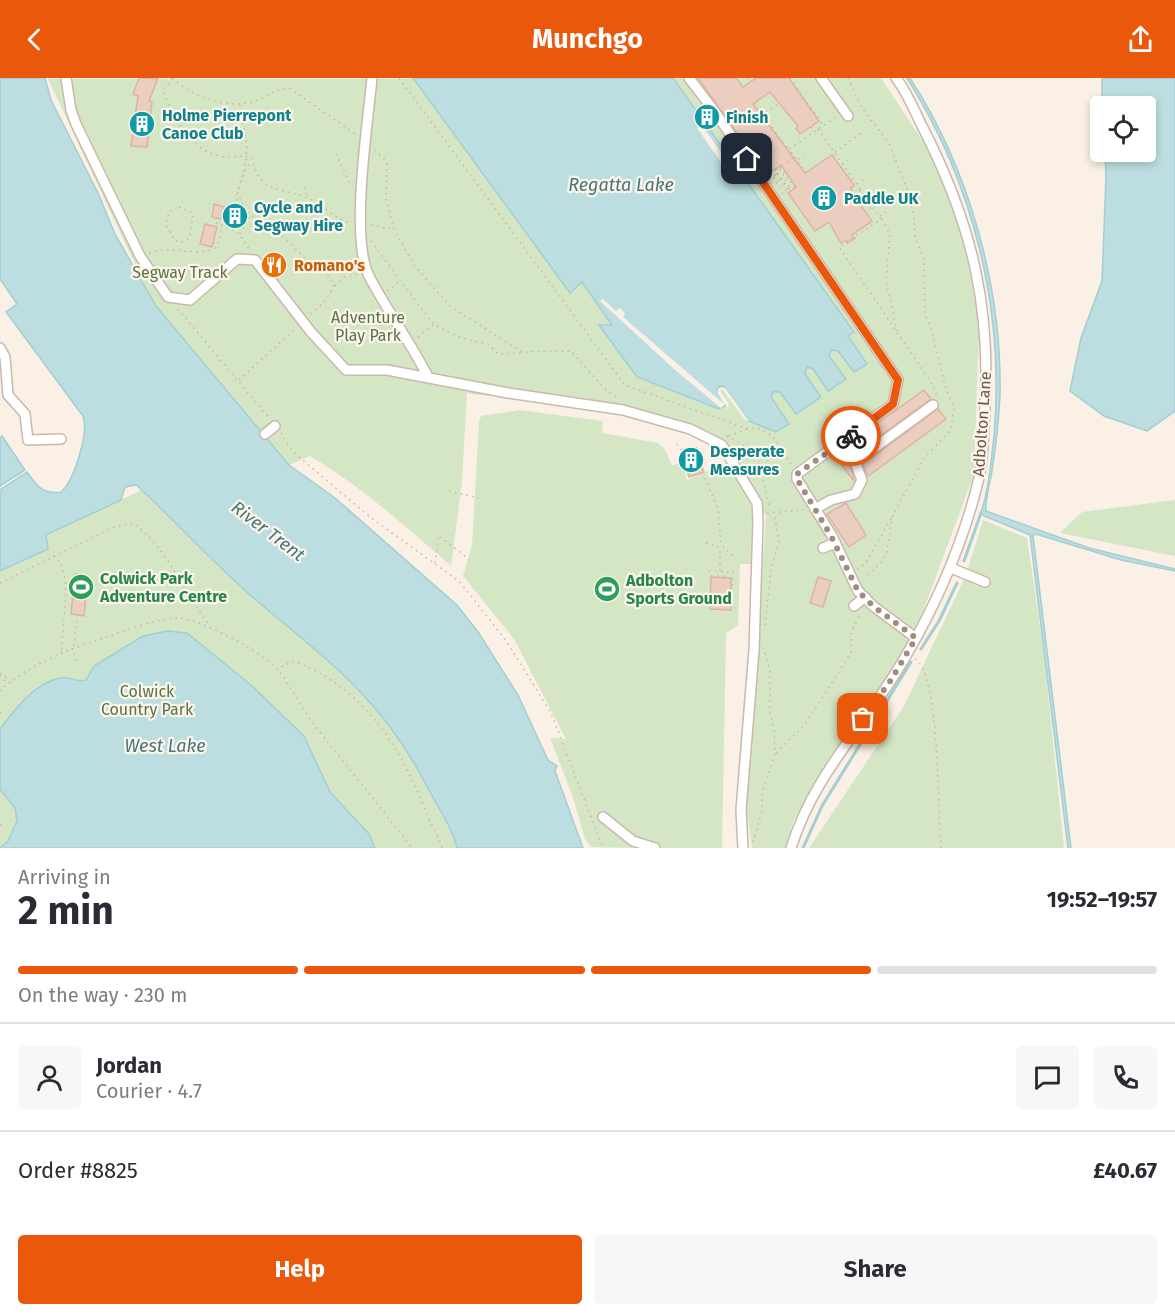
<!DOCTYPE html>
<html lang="en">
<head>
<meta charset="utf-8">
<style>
	body { margin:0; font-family:"Fira Sans",sans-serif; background:#f7f7f7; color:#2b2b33; height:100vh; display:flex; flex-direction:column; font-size:22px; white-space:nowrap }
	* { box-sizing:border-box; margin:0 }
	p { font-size:20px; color:#7c7c81 }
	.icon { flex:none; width:33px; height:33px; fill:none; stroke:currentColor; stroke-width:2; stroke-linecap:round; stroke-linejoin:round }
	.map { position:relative; height:770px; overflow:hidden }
	.panel { display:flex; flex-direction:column; background:#fff; flex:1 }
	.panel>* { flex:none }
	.controls { position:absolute; left:1090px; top:18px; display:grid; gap:12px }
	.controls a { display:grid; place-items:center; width:66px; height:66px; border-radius:6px; background:#fff; box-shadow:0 3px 9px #0003; font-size:30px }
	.pin { position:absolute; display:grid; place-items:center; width:51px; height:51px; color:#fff; margin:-26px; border-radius:12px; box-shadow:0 3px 9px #0006 }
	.courier { position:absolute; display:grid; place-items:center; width:60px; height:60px; margin:-30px; border:4px solid #ea580c; border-radius:50%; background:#fff; color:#222; box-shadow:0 2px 8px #0007 }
	.overview em { font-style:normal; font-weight:700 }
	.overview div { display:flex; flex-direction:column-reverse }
	.overview { display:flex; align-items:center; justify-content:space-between; height:102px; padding:0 18px }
	h1 { font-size:39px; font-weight:700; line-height:45px }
	.bar { display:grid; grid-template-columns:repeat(4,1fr); gap:9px 6px; align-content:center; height:72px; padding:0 18px }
	.bar i { height:8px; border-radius:4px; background:#e1e1e2 }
	.bar .on { background:#ea580c }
	.bar p { grid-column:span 4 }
	.line { display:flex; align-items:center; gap:15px; padding:0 18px; border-top:2px solid #e1e1e2 }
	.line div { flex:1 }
	.round { display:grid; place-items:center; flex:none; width:63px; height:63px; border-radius:6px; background:#f7f7f7 }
	.action { display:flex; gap:12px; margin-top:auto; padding:12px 18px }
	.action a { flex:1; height:69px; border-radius:6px; background:#ea580c; color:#fff; font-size:24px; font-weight:700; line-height:69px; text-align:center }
	.action a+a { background:#f7f7f7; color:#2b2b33 }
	header { display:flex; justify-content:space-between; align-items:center; height:78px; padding:0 18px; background:#ea580c; color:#fff; font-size:27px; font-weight:700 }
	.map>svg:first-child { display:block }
	.green { fill:#d5e6c5 }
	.water { fill:#bcdee1; stroke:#a3ced2; stroke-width:1.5 }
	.pier { fill:#faf0e5 }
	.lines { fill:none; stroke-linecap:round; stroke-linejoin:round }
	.stream { stroke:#a3ced2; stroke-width:3 }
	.building { fill:#eccec0; stroke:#ddb4a2; stroke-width:1.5 }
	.minor-casing { stroke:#cab8ad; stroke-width:12 }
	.path { stroke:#d1b2a3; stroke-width:1.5; stroke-dasharray:1.5 4.5; stroke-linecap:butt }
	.minor { stroke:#fff; stroke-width:9 }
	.path-bridge { stroke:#d1b2a3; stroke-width:1.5; stroke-dasharray:1.5 4.5; stroke-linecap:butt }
	.done { stroke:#a08d82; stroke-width:6; stroke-dasharray:0 10.8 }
	.route { stroke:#ea580c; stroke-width:8 }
	.labels { text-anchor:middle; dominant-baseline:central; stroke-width:4.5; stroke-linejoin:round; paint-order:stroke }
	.culture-label { font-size:16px; font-weight:bold; fill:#0d838f; stroke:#fdf5eb; text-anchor:start }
	.food-label { font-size:16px; font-weight:bold; fill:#c56008; stroke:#fdf5eb; text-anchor:start }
	.park-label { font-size:16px; fill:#577546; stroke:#fdf5eb }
	.street-label { font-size:16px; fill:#70574d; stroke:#fdf5eb }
	.leisure-label { font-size:16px; font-weight:bold; fill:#27864d; stroke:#fdf5eb; text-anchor:start }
	.water-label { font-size:18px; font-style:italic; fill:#46767b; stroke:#fdf5eb }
</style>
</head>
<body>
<header><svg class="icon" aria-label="back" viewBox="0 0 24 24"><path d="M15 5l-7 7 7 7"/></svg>Munchgo<svg class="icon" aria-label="share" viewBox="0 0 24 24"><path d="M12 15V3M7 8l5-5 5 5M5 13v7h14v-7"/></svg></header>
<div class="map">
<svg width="1175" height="770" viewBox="0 0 1175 770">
	<rect width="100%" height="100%" fill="#faf0e5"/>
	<path class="green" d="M 881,0 L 949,103 L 982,246 L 978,279 L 974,396 L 921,539 L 890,596 L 828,682 L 793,744 L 786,770 L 752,770 L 746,728 L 766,437 L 759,432 C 747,410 737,382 722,363 C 703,340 578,317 545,315 C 519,314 493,321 467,315 L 462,404 L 451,488 C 405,448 362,409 310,378 L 289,387 L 158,235 L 48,1 Z
		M 519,332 L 603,343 L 602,355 L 658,365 L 664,370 L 672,387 L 682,385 L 687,402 L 726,385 L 750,424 L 756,459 L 755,486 L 740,486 L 738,547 L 726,555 L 722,770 L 662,770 L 636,761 L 600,731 L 605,745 L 632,765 L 632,770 L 591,769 L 585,761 L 573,719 L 550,660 L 566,661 L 514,561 L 463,498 L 472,467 L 479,344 L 481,338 Z
		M 141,412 L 257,523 L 336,587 L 371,623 L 410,675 L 442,736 L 457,770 L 0,770 L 0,481 Z
		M 1175,422 L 1175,478 L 1060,455 L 1082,434 Z
		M 983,442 L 1027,460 L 1044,576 L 1064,770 L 809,770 L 904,628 L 966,497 Z"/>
	<path class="water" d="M 0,0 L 45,0 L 51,22 L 98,115 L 115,156 L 156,228 L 289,387 L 335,420 L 457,527 L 478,554 L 518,617 L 548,682 L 557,688 L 555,693 L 583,770 L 457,770 C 450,745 434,723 423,701 C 378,617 327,582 257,523 C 215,487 177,444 136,407 L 125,409 L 121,422 L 46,457 L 48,471 L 0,493 L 0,412 L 27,394 C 36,407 43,417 61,414 C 74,403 89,355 83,338 L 6,234 L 17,226 L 0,201 Z
		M 413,0 L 673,0 L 854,254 L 848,258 L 867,286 L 854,294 L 838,273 L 831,272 L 829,278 L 846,301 L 828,313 L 813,291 L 807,289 L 805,296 L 821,319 L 796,336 L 780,314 L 773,314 L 771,319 L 789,346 L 776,354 L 749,343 L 723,308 L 719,308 L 717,314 L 726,327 L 719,331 L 637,299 L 599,247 L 612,247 L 582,204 L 570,215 Z
		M 907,0 L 910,0 C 969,91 1002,208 1000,316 C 999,342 996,367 992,393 C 990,406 985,421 986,433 L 1089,470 L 1175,491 L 1175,493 L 1121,482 L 1036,456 L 1033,458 L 1071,770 L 1068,770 L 1030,457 L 984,438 L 981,434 C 989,411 991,383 994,358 C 1005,233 974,106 907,0 Z
		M 1102,0 L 1175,0 L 1175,333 L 1147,353 L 1104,338 L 1070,313 L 1081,260 L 1102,203 L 1106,99 L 1105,74 L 1146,74 L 1146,28 L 1102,28 Z
		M 2,358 L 25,392 L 0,408 L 0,359 Z
		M 167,553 L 187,555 L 252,608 L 304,658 L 330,714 L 369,756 L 375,770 L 0,770 L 8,763 L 17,743 L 15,730 L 0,711 L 0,651 C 14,632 34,606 59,600 C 69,597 74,605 86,602 L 94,588 L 143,558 Z"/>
	<path class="pier" d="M 707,43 L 703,49 L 735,94 L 740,90 L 742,93 L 732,100 L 697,50 Z
		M 603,221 L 616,233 L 620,230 L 625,235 L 623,239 L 724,326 L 717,314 L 719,310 L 725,310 L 749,343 L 745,342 L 722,311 L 720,313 L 729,326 L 728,330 L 725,326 L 721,330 L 675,292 L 600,223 Z"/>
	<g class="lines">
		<path class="stream" d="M 964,483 L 981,435
			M 921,571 L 939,543 L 957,505
			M 803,770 L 822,728 L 911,584"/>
	</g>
	<path class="building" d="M 139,0 L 158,0 L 149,23 L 152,24 L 147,69 L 131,68 L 138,18 L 133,16 Z
		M 698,0 L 736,0 L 743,9 L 756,0 L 789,0 L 819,43 L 800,56 L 796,50 L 798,48 L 770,14 L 753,26 L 805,95 L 832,77 L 854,107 L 851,110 L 854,118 L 872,143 L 852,157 L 855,160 L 847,165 L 846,162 L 841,165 L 829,144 L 815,153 L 788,115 L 796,109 L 781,87 L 767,97 Z
		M 214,126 L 244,135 L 242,145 L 212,139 Z
		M 205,146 L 217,149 L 212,169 L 200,166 Z
		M 924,312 L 931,321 L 849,380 L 854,403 L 834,377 Z
		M 938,331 L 946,341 L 868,398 L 863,386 Z
		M 695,371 L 704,394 L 689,399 L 681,376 Z
		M 846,425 L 866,457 L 849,469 L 827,436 Z
		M 75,496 L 88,498 L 84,538 L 71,536 Z
		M 711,499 L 731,500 L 731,532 L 710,531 Z
		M 818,499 L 831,503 L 823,529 L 810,525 Z"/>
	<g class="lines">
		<g class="minor-casing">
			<path id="minor" d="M 66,0 L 71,32 L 76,46 L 140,178 L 168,219 L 190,222 L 237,181 L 255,182 L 311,254 L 346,292 L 387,292 L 508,315 L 623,332 L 690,351 L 722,367 L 757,425 L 758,442 L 754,572 L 741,732 L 743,770
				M 372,0 C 368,45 349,163 370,200 C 388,234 411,265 428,299
				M 689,0 L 715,34 L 898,302 L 893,326 L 797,396 L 797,401 L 832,458 L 858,513 L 873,528 L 916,560
				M 821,0 L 848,38
				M 0,270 L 5,279 L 8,317 L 25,336 L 28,362 L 61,361
				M 265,356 L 275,348
				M 815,431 L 831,422 L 855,416 L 862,402 L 855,384 L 933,327
				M 823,470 L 835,465
				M 951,490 L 985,504
				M 854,528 L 865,519
				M 603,739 L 633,763 L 655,770
				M 791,770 C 815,693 869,644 907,576 C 939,521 964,462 979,400 C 983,383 983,363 984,346 C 993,234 973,147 922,48 C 914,32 907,14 896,0"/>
		</g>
		<path class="path" d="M 172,0 L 163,13 C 174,40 192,75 224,79 C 234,80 243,76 252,80 C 260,119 283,108 310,121 C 324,128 336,142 351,145
			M 173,0 C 191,19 229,32 255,23 C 269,18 272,12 289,10 L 357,57
			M 399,0 L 625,307 L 748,351 C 771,346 782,371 792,388
			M 747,0 L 751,0
			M 754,0 L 755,1
			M 790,0 L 823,47
			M 848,0 L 861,29 L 889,65 L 908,114 L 914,139 L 915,160 L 924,181 L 925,237 L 930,247 L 946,311 L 954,330 L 951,352 L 924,380 L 892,439 L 887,474 L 881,485 L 864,500
			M 754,25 L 788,71
			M 240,27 L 247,68 L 246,83 L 236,119 L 241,130 L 287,162 L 308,183 L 330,199 L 334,208 L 326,222 L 309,238
			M 761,38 L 778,26
			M 811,49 L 814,53
			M 818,51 L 881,141 L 839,169 L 931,304 L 937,318
			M 375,72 L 387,84 L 386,121 L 394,151 L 414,187 L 450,228 L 522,274 L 571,273 L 606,312 L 618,321
			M 835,74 L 861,55
			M 336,76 L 351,108
			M 798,81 L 804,78
			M 842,86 L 849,82
			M 780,89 L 795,110
			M 780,91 L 790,110
			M 770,95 L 776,91
			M 777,95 L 788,111
			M 806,95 L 789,71 L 836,39
			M 857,106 L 864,101
			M 304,110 L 308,119
			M 789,111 L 776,92 L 793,80
			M 783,116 L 773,98 L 775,96 L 786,113 L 789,112
			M 854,116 L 861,112
			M 858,123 L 865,119
			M 870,124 L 876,120
			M 179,129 L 193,135 L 190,159 L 184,164 L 175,163 L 166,147 L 169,133 Z
			M 245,132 L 238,115 L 246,89 L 252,85
			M 865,134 L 872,129
			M 880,138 L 886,134
			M 216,140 L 215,145 L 221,147
			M 340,141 L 342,152
			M 882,141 L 890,156 L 886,203 L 898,256
			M 228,142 L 242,146
			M 371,147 L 393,151
			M 240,156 L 250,138
			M 371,163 L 433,246 L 461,260 L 488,266 L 498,276 L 521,275
			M 214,164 L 215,170 L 218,168 L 222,147 C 236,150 242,160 249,171
			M 149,175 C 176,166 187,179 214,171
			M 344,199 L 357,196
			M 335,208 L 344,199 L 353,183
			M 387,213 L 400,203
			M 178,231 L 269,340
			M 418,259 L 433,247
			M 239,302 L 295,251
			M 281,355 L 292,373 L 370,439 L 460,504 L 507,564 L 551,635 L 603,770
			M 727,358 C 767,378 758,390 769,427 L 767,430
			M 729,358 L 747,351
			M 677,366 L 683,374 L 696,369 L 701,388
			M 705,400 L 718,431 L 721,467 L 736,480
			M 449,413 L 479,420
			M 767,435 L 804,432
			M 440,459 L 469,481
			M 706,465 L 720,470 L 720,497
			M 53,478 C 76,492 60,550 62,573
			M 435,485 L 439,456
			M 857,491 L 865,486 L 891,441
			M 709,493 L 733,494 L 732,516
			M 0,505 L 114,449 L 133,445 C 167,469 184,515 210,548
			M 731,516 L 735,516
			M 710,528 L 711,498 L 725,498
			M 765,547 L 771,490 L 779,464 L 774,434
			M 74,568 L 77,542
			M 72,570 L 77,585
			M 915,581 C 941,597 937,736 941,770
			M 276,591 L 294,583 C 364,610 401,669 427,736 C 431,747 439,758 442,770
			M 0,595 L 9,602
			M 0,597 L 7,606
			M 0,613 C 29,586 67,572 104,560 C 121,554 162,539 179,540 C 203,542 258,572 275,589 C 291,606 299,627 313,645 C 345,687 380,728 412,770
			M 0,634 L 5,638
			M 776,675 L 805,646 L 827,613 L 851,574 L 851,555 L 860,536
			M 0,747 L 6,746
			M 753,764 L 762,733 L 762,714 L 775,676 L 774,650 L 770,636 L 770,594 L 764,570"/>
		<use href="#minor" class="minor"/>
		<path class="path-bridge" d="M 715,25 L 719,23
			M 711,36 L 723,29
			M 738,52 L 768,95 L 776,92"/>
	</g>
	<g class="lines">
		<path class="done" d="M 851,358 L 797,396 L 797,401 L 831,458 L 858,513 L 873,528 L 916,560 L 891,602 L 863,641"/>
		<path class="route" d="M 747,81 L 898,302 L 893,326 L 851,358"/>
	</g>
	<defs>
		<g id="building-disc" transform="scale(1.35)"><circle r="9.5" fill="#0f9aa8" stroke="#fdf5eb"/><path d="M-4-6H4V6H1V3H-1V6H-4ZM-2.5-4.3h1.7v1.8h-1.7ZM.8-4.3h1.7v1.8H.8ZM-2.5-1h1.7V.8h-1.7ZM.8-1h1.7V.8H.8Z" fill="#fff"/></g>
		<g id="restaurant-disc" transform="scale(1.35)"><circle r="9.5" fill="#e8710a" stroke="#fdf5eb"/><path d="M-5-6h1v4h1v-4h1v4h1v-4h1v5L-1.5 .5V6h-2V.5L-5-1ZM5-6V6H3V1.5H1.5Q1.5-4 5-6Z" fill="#fff"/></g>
		<g id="stadium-disc" transform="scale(1.35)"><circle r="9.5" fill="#2e9e5b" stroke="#fdf5eb"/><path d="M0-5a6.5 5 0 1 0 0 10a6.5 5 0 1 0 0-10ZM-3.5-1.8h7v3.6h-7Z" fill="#fff"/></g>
	</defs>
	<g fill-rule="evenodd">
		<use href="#building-disc" x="707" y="39"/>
		<use href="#building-disc" x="142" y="46"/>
		<use href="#building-disc" x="824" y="120"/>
		<use href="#building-disc" x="235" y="138"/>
		<use href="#restaurant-disc" x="274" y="187"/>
		<use href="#building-disc" x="691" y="382"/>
		<use href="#stadium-disc" x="81" y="509"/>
		<use href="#stadium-disc" x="607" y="511"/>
	</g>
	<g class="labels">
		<g class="culture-label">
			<text x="162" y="37">Holme Pierrepont<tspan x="162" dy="18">Canoe Club</tspan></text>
			<text x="726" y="39">Finish</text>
			<text x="844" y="120">Paddle UK</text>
			<text x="254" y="129">Cycle and<tspan x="254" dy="18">Segway Hire</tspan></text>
			<text x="710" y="373">Desperate<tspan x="710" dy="18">Measures</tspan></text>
		</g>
		<g class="food-label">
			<text x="294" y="187">Romano's</text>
		</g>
		<g class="park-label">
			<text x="180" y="194">Segway Track</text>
			<text x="368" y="239">Adventure<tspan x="368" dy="18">Play Park</tspan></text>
			<text x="147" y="613">Colwick<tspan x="147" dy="18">Country Park</tspan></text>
		</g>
		<g class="street-label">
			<text transform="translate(982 346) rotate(-86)">Adbolton Lane</text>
		</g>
		<g class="leisure-label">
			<text x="100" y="500">Colwick Park<tspan x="100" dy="18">Adventure Centre</tspan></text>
			<text x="626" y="502">Adbolton<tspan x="626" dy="18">Sports Ground</tspan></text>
		</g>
		<g class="water-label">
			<text x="621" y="107">Regatta Lake</text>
			<text transform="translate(268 453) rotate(37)">River Trent</text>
			<text x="165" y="668">West Lake</text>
		</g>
	</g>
</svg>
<div class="controls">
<a><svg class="icon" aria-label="locate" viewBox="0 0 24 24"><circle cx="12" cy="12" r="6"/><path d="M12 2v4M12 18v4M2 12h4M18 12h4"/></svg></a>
</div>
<div class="pin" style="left:863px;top:641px;background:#ea580c"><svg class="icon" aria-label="bag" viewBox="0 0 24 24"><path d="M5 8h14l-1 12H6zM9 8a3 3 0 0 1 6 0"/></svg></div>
<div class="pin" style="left:747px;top:81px;background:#1f2937"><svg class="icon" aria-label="home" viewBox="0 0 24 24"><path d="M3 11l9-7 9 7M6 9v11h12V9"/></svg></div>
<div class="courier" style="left:851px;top:358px"><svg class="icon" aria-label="bike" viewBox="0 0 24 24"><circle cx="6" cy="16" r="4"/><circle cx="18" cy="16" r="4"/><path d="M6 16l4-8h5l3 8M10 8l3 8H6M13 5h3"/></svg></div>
</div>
<section class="panel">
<div class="overview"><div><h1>2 min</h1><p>Arriving in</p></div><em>19:52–19:57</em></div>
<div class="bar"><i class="on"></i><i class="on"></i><i class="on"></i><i></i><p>On the way · 230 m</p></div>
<div class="line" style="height:108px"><a class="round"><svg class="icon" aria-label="person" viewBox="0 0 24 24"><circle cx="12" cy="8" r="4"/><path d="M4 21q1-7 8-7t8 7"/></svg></a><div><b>Jordan</b><p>Courier · 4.7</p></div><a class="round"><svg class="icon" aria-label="chat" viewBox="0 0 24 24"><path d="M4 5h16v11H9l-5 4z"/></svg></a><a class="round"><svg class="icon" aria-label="phone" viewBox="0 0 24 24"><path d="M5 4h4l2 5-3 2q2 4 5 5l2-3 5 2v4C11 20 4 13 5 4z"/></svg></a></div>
<div class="line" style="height:78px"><div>Order #8825</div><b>£40.67</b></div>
<div class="action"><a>Help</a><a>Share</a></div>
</section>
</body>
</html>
